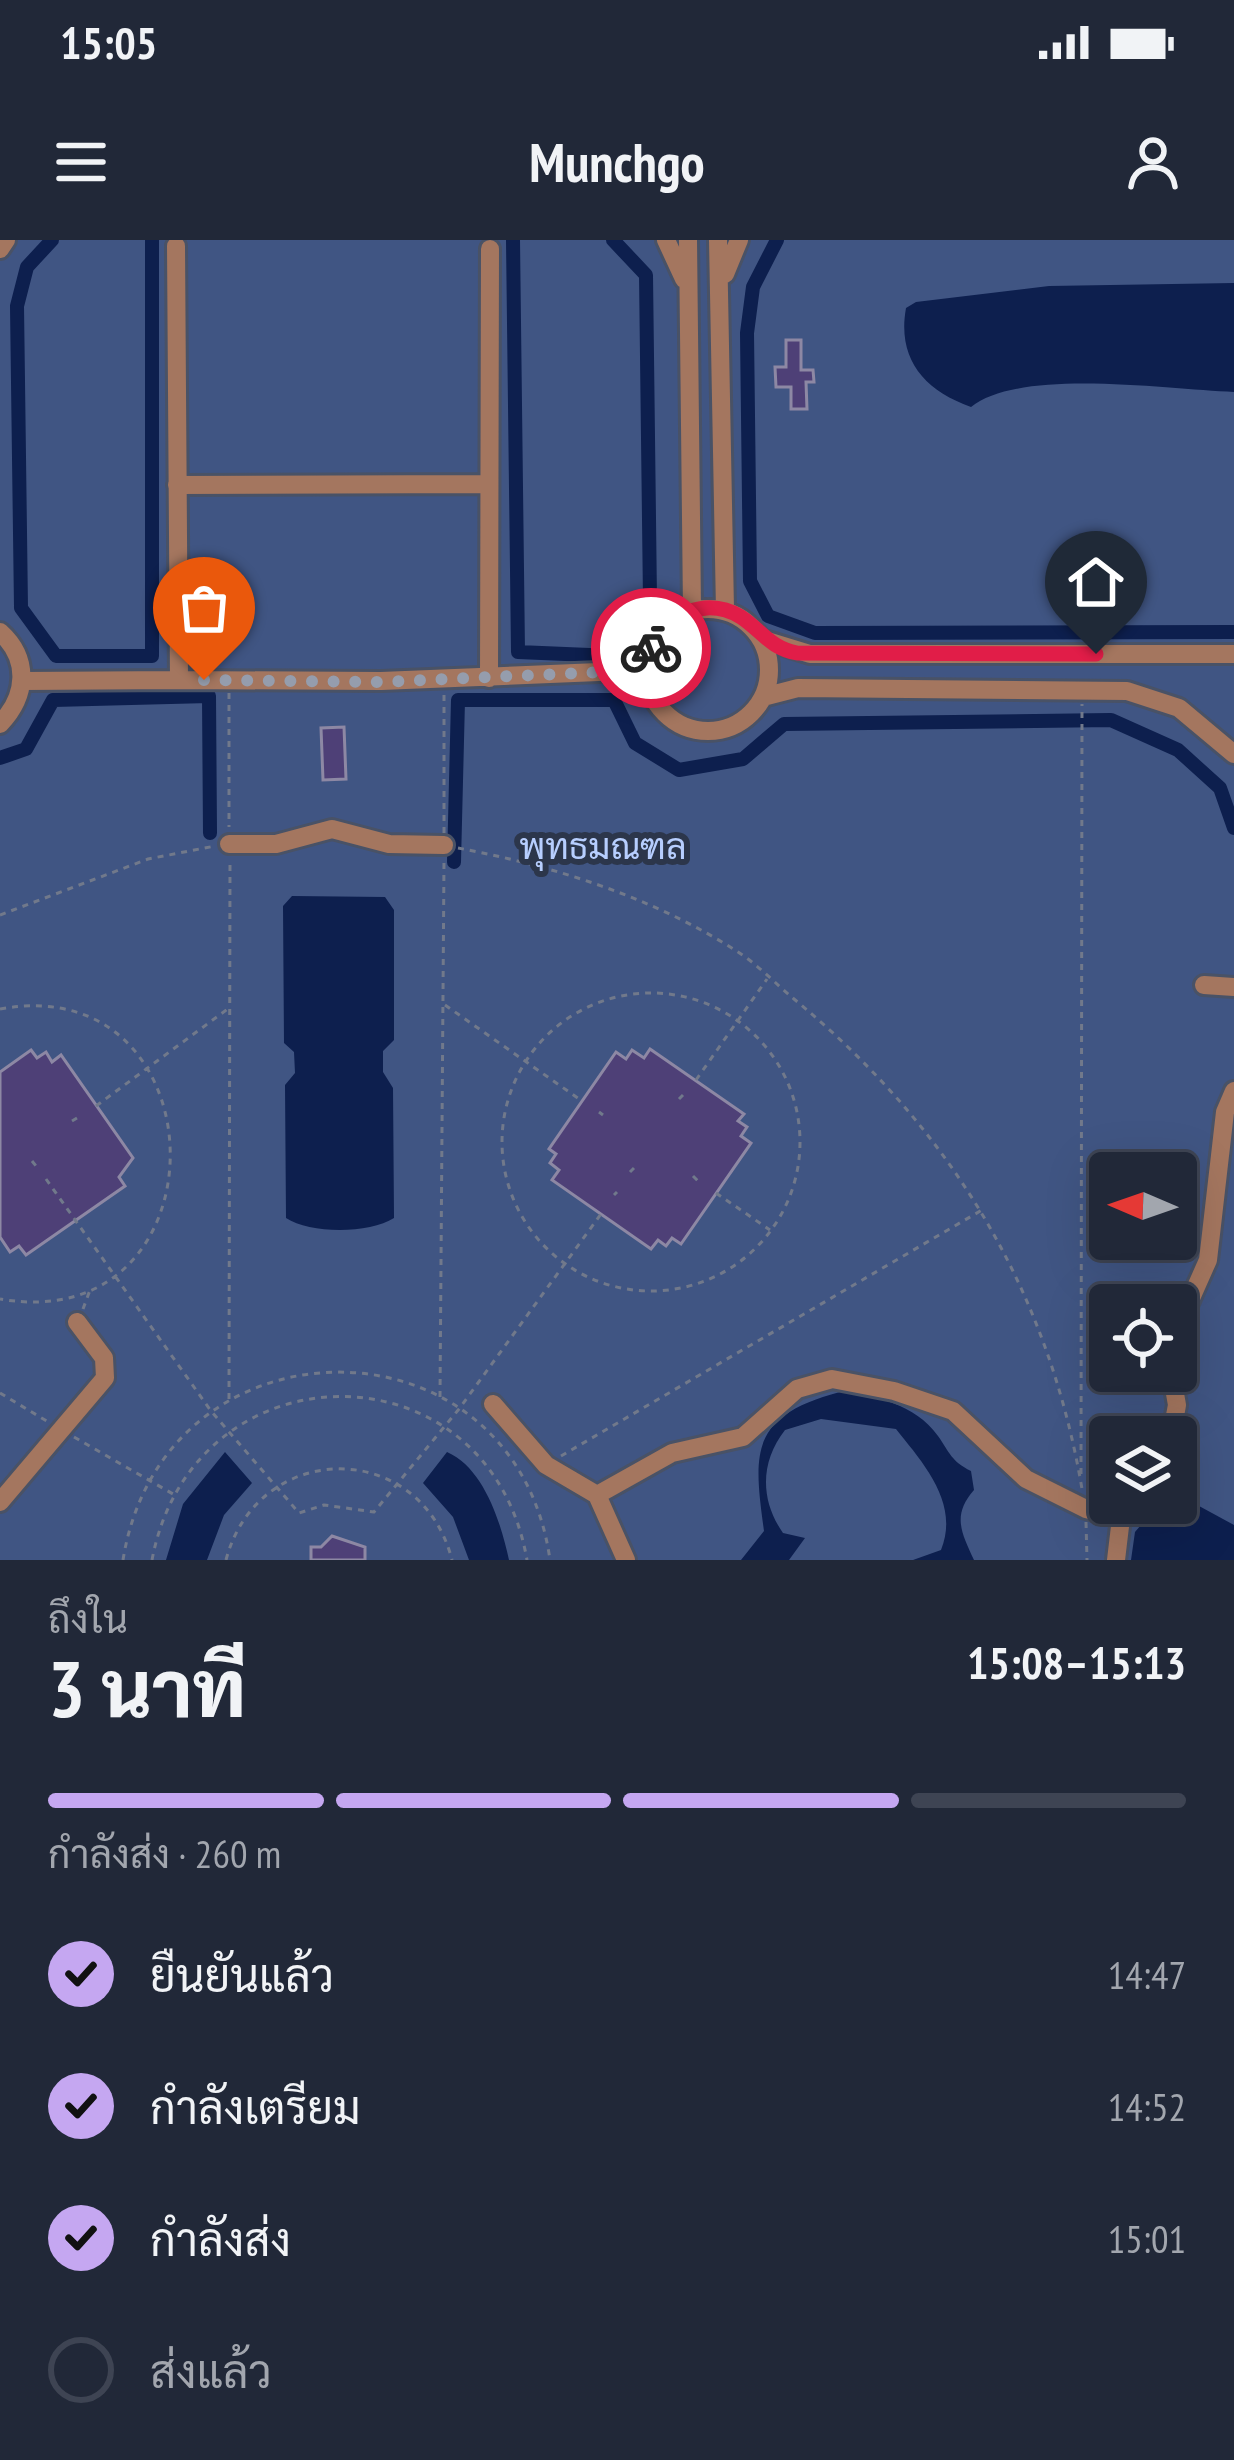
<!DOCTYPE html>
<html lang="th">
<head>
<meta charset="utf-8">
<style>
	body { margin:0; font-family:"PT Sans Narrow",Sarabun,sans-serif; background:#293040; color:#f1f3f6; height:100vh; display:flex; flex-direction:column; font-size:45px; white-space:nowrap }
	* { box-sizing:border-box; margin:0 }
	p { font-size:39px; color:#a2a6ae }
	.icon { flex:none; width:66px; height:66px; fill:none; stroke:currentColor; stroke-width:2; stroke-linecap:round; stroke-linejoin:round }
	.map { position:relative; height:1320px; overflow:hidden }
	.details { display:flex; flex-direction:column; background:#212838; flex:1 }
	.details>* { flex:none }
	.needle { width:78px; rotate:272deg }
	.fabs { position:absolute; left:1089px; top:912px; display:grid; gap:24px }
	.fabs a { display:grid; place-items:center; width:108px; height:108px; border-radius:12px; background:#212838; box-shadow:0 12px 48px #0002,0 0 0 3px #3e4453; font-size:60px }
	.pin { position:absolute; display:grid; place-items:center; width:102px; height:102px; color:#fff; margin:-123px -51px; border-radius:50% 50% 50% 0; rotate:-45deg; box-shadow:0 0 12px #0007 }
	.pin .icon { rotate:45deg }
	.courier { position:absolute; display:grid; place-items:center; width:120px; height:120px; margin:-60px; border:9px solid #e11d48; border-radius:50%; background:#fff; color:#222; box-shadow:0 3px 15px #0007 }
	.head em { font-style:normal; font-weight:800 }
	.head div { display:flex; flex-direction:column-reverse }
	.head { display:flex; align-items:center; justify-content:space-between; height:204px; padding:0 48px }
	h1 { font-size:78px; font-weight:800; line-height:90px }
	.bar { display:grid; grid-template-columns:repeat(4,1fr); gap:18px 12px; align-content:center; height:144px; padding:0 48px }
	.bar i { height:15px; border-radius:9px; background:#3e4453 }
	.bar .current { background:#c5a7f1 }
	.bar p { grid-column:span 4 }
	ol { padding:0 48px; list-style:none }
	li { display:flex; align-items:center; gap:36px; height:132px }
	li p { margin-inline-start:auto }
	li .icon { padding:12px; border-radius:50%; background:#c5a7f1; color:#111; stroke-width:4 }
	li:last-child { color:#a2a6ae }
	li i { width:66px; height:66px; border:6px solid #3e4453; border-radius:50% }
	.status { display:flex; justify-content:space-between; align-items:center; height:84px; padding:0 60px; background:#212838; direction:ltr }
	.status svg { height:33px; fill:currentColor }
	header { display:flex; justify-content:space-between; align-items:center; height:156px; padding:0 48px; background:#212838; font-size:54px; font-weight:800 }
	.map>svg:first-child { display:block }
	.green { fill:#405583; fill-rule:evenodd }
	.water { fill:#0d1f4e }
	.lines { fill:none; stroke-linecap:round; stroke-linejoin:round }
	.canal { stroke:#0d1f4e; stroke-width:14 }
	.building { fill:#4e4077; stroke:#8d88a4; stroke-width:3 }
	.minor-casing { stroke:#495266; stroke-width:24 }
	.path { stroke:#71798b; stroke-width:3; stroke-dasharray:6 6; stroke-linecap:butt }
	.minor { stroke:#a4765f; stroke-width:18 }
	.done { stroke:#959dad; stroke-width:12; stroke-dasharray:0 21.6 }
	.route { stroke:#e11d48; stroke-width:15 }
	.labels { text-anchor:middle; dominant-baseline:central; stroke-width:12; stroke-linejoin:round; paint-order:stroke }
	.park-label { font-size:36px; fill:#b7cefe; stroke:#2c364b }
</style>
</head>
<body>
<div class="status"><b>15:05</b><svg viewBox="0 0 49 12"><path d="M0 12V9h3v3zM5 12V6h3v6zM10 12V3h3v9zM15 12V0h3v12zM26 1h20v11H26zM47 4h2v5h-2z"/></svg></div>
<header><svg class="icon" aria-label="menu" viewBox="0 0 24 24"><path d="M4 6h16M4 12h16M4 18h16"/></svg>Munchgo<svg class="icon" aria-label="person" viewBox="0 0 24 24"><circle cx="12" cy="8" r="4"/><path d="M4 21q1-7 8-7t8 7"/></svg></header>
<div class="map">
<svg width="1234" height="1320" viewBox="0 0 1234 1320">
	<rect width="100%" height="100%" fill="#2c364b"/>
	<path class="green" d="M 0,0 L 1234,0 L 1234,1320 L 0,1320 ZM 1110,933 L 1176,933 L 1176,999 L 1110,999 ZM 1110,1065 L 1176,1065 L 1176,1131 L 1110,1131 ZM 1110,1197 L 1176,1197 L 1176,1263 L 1110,1263 Z"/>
	<path class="water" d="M 1234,43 L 1234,152 C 1169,150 1021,127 971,167 C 923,150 897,118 906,68 L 916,62 L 1049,46 Z
		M 292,656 L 385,657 L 394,670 L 394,800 L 383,811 L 383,832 L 393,848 L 394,978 C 369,994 310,994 286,978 L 285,845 L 295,833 L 294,812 L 284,803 L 283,666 Z
		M 840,1152 C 877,1157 914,1163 938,1196 C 950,1213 951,1221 971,1231 L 974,1250 C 952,1275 961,1292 974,1320 L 913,1320 L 941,1310 C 960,1263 923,1223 896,1189 L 821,1179 L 785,1190 C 760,1222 760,1260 783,1293 L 805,1298 L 789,1320 L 741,1320 L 764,1291 C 753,1211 750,1176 840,1152 Z
		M 225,1212 L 252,1243 L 224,1275 L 207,1320 L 166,1320 L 183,1264 Z
		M 447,1212 C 484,1228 501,1283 509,1320 L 469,1320 L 453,1277 L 423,1243 Z
		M 1188,1260 L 1234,1285 L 1234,1320 L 1131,1320 L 1135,1292 L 1159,1264 Z"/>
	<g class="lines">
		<path class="canal" d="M 52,0 L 27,27 L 17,66 L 21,368 L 56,416 L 152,416 L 152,0
			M 513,0 L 518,412 L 613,416 L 650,360 L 646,35 L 613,0
			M 777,0 L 753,47 L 747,93 L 750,341 L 768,376 L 815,393 L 1234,392
			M 0,518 L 26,509 L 53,460 L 209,456 L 210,593
			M 454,622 L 458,460 L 614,460 L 635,503 L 679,530 L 743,519 L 784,484 L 1111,480 L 1178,510 L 1220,548 L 1234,588"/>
	</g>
	<path class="building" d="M 786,100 L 801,100 L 801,130 L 813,130 L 814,142 L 806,142 L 807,169 L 791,169 L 791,147 L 776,147 L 775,127 L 786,127 Z
		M 344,487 L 346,539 L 323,540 L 321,488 Z
		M 650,809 L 744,874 L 738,881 L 747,887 L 741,896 L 751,903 L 681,1004 L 672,998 L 666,1006 L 658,1000 L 651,1009 L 552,940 L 559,930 L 550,923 L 556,914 L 549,909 L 616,812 L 626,819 L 632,810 L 644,818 Z
		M 31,810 L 37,818 L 46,812 L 52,822 L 61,815 L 133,918 L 119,937 L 125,946 L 26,1015 L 19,1006 L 10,1012 L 0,997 L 0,832 Z
		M 332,1296 L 365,1307 L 365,1320 L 311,1320 L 311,1307 L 321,1307 Z"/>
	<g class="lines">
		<g class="minor-casing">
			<path id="minor" d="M 666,0 L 684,39
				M 688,0 L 692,370
				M 718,0 L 725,370
				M 0,9 L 6,0
				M 725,34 L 739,0
				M 177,245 L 488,244
				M647 430a61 61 0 1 1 122 0a61 61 0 1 1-122 0Z
				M 0,392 C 30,419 27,456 0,484
				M 761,399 L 810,414 L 1234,414
				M 489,438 L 490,9
				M 179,440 L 381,441 L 647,430
				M 23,441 L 179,440 L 176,6
				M 763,457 L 798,448 L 1127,451 L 1179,468 L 1234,514
				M 229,604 L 276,604 L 332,589 L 389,604 L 444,605
				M 1204,745 L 1234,747
				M 1176,1092 L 1208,1020 L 1225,872 L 1234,851
				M 493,1164 L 546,1225 L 597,1255 L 672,1213 L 743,1197 L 797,1149 L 832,1139 L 894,1151 L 953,1171 L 1026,1239 L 1086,1269 L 1121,1278
				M 1171,1197 L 1177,1165 L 1171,1131
				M 597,1255 L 626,1320
				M 0,1262 L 105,1138 L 104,1118 L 77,1082
				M 1116,1320 L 1121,1278 L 1130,1263"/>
		</g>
		<path class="path" d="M 229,453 L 229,587
			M 444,593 L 444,452
			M 458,608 C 554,626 655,658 738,712 C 758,725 776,744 794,759 C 950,888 1048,1048 1082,1249
			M 0,675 L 148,619 L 215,606
			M502 902a149 149 0 1 1 298 0a149 149 0 1 1-298 0Z
			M 445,765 L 582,861
			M 0,769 C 225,728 229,1099 0,1059
			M 696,840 L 767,739
			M 679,859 L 683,855
			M 96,866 L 229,768
			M 599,872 L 603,875
			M 72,881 L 77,878
			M 32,921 L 36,926
			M 630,932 L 634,928
			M 693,936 L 698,941
			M 46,939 L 211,1171 L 299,1273 L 324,1265 L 374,1272 L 459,1169 L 601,974
			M 716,953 L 770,990
			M 614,955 L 617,952
			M 83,1069 L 90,1050
			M 0,1153 L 50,1183
			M 440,1157 L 444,620
			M 229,1159 L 230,621
			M 74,1197 L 173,1254
			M 561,1216 L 982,970
			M 1081,1234 L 1082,464
			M 1086,1282 L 1087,1320
			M 123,1320 C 163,1070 515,1069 550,1320
			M 152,1320 C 193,1103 489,1101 527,1320
			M 226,1320 C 258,1199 421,1198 452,1320"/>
		<use href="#minor" class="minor"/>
	</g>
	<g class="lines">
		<path class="done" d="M 204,440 L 381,442 L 647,430 L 651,408"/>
		<path class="route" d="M 651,408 C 667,374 706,356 741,377 C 762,391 770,408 797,413 L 1096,414"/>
	</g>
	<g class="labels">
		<g class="park-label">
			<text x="603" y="605">พุทธมณฑล</text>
		</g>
	</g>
</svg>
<div class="fabs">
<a><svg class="needle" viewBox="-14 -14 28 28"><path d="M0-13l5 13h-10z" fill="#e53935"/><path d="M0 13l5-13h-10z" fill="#a2a6ae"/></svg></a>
<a><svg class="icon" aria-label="locate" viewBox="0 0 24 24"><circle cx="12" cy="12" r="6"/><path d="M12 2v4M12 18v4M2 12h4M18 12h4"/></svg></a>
<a><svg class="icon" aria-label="layers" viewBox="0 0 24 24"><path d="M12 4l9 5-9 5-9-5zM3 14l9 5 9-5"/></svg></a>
</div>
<div class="pin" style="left:204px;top:440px;background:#ea580c"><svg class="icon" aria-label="bag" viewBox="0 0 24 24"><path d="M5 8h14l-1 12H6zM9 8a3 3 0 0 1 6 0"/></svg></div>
<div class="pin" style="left:1096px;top:414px;background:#1f2937"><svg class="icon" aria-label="home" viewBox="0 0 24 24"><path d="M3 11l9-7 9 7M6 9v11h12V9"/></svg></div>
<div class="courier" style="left:651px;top:408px"><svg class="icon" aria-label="bike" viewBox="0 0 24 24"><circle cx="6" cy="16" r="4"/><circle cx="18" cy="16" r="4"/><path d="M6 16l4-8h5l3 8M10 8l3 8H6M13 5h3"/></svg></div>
</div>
<section class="details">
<div class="head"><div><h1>3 นาที</h1><p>ถึงใน</p></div><em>15:08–15:13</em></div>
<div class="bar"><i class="current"></i><i class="current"></i><i class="current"></i><i></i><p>กำลังส่ง · 260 m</p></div>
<ol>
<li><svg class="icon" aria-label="check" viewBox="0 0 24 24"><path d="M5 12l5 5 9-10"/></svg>ยืนยันแล้ว<p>14:47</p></li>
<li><svg class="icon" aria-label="check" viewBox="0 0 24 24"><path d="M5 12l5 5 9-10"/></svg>กำลังเตรียม<p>14:52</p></li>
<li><svg class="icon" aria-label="check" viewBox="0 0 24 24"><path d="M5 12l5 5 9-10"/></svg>กำลังส่ง<p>15:01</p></li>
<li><i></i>ส่งแล้ว</li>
</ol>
</section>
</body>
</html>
